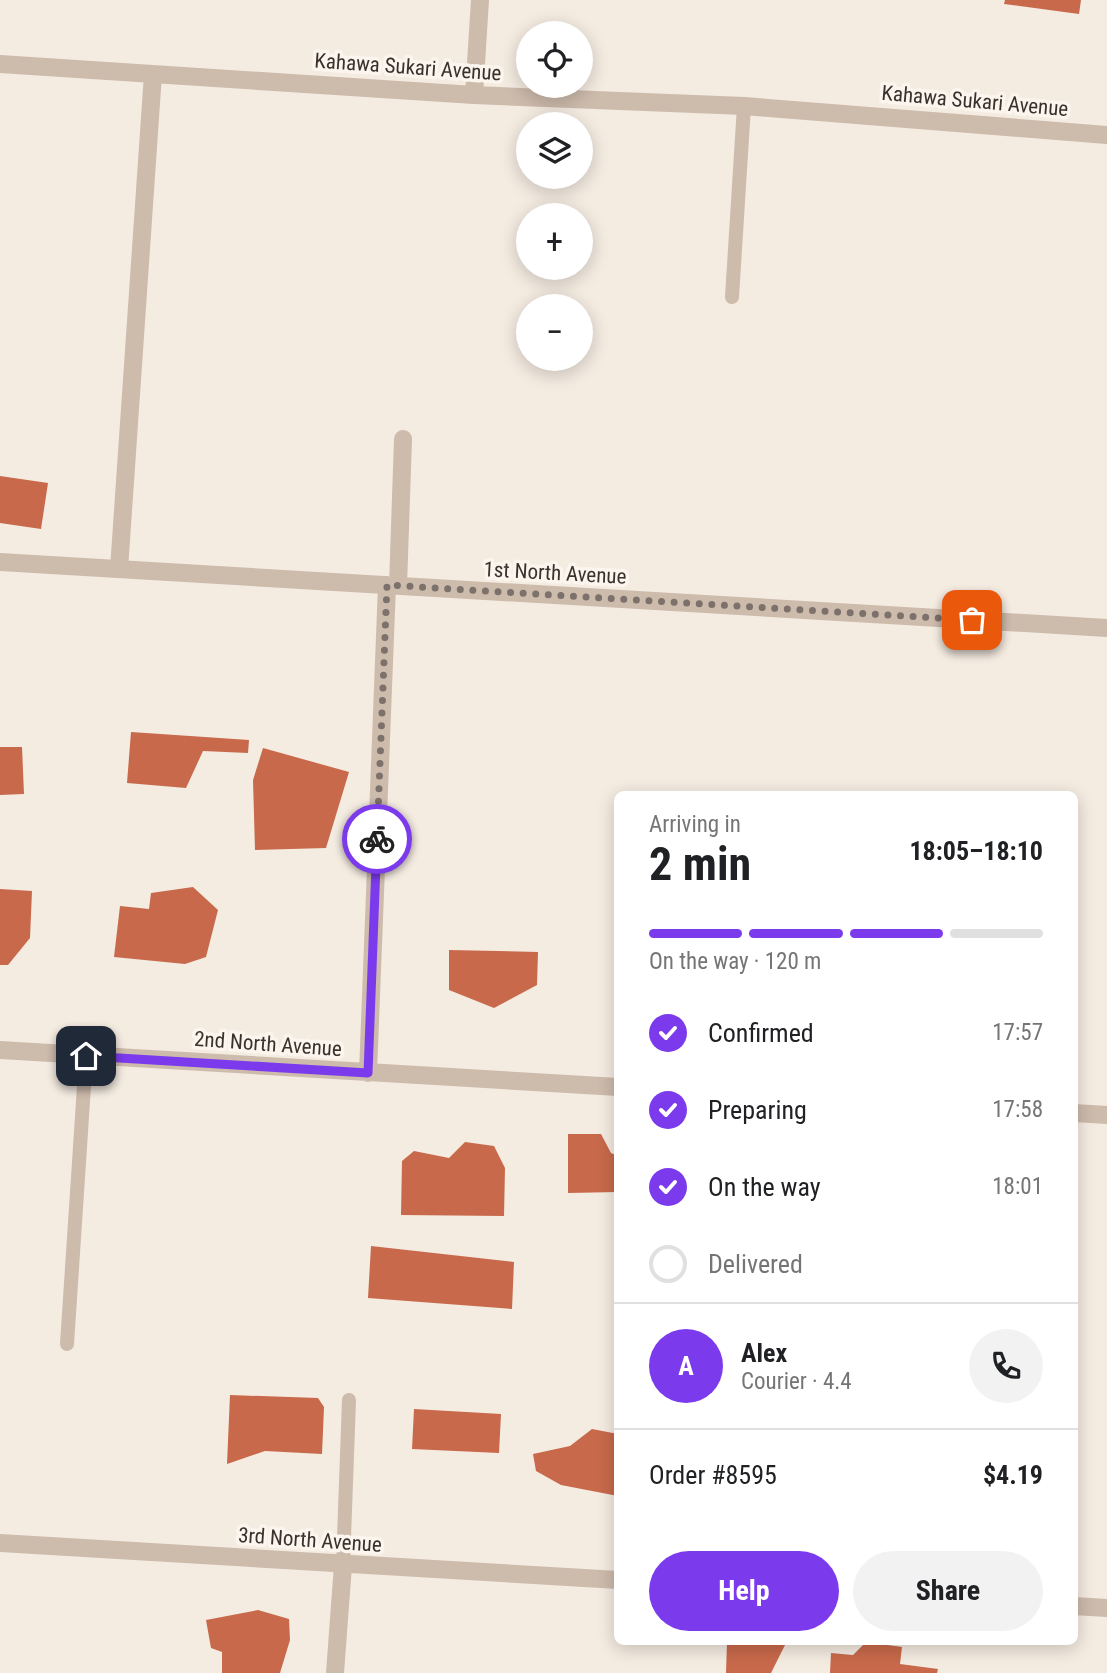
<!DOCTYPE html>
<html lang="en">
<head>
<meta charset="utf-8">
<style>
	body { margin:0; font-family:"Roboto Condensed",sans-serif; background:#f2f2f2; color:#202124; height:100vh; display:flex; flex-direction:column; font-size:26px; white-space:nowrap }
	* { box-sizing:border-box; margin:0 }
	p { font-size:23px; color:#757577 }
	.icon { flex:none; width:38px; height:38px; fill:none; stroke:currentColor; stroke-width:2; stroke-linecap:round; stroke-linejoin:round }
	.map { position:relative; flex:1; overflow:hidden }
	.side { position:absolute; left:614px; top:791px; width:464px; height:854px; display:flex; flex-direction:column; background:#fff; border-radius:10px; box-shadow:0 4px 18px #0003 }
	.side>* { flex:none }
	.fabs { position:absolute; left:516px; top:21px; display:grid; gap:14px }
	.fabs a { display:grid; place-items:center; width:77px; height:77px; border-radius:50%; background:#fff; box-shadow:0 4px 18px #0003; font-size:35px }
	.pin { position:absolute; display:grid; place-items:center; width:60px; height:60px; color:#fff; margin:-30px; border-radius:14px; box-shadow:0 4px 10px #0006 }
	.courier { position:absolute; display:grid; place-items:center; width:70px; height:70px; margin:-35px; border:5px solid #7c3aed; border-radius:50%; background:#fff; color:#222; box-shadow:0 2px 9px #0007 }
	.overview em { font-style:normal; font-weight:700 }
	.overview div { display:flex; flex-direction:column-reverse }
	.overview { display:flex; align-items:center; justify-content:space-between; height:119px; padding:0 35px }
	h1 { font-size:46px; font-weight:700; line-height:52px }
	.bar { display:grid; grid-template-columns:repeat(4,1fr); gap:10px 7px; align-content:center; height:84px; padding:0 35px }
	.bar i { height:9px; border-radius:5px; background:#e0e0e0 }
	.bar .selected { background:#7c3aed }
	.bar p { grid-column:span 4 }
	.line { display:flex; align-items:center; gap:18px; padding:0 35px; border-top:2px solid #e0e0e0 }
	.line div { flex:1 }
	.round { display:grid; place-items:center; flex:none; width:74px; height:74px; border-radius:37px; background:#f2f2f2 }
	ol { padding:0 35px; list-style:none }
	li { display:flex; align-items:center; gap:21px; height:77px }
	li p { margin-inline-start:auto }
	li .icon { padding:7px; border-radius:50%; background:#7c3aed; color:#fff; stroke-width:4 }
	li:last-child { color:#757577 }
	li i { width:38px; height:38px; border:4px solid #e0e0e0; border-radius:50% }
	.cta { display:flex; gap:14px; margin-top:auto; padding:14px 35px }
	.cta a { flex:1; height:80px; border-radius:42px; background:#7c3aed; color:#fff; font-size:28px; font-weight:700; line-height:80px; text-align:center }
	.cta a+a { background:#f2f2f2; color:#202124 }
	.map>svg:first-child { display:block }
	.building { fill:#c8694b }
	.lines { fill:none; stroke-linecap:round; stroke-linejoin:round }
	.lane { stroke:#cdbbac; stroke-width:14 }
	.street { stroke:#cdbbac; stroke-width:18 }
	.done { stroke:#7c716b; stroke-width:7; stroke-dasharray:0 12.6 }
	.route { stroke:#7c3aed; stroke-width:9 }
	.labels { text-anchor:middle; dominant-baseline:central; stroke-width:7; stroke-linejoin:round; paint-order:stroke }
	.street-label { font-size:21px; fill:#3b302b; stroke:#fbf5ee }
</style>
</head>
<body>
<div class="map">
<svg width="1107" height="1673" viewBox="0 0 1107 1673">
	<rect width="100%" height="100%" fill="#f4ebe1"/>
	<path class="building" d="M 1005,0 L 1081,0 L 1079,14 L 1004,4 Z
		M 0,476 L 48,483 L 41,529 L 0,523 Z
		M 131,732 L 249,740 L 248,753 L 203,751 L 186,788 L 127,783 Z
		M 0,747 L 22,747 L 24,794 L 0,795 Z
		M 263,748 L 349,772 L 326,848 L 255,850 L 253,780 Z
		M 193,887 L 218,910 L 206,957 L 185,964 L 114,957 L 120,906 L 149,909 L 151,893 Z
		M 0,889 L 32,891 L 30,938 L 8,965 L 0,965 Z
		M 449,950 L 538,952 L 537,985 L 494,1008 L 449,990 Z
		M 568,1134 L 601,1134 L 611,1153 L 618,1156 L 618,1192 L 568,1193 Z
		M 465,1142 L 494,1146 L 505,1168 L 504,1216 L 401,1215 L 402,1161 L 414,1151 L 449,1158 Z
		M 371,1246 L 514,1262 L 512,1309 L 368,1298 Z
		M 230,1395 L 318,1398 L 324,1407 L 322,1454 L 265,1451 L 227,1464 Z
		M 414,1409 L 501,1414 L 499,1453 L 412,1449 Z
		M 592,1429 L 618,1434 L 618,1496 L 561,1485 L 536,1471 L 533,1454 L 570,1446 Z
		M 258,1610 L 289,1619 L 290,1640 L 280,1673 L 222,1673 L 222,1652 L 211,1648 L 206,1620 Z
		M 727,1642 L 785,1642 L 786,1643 L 771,1673 L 726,1673 Z
		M 866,1642 L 902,1647 L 900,1664 L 938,1669 L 937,1673 L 830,1673 L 831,1653 L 853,1655 Z"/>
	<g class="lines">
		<path class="lane" d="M 732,297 L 744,106
			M 67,1344 L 86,1056
			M 343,1565 L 349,1400"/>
		<path class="street" d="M 0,64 L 474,95 L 744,106 L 1107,135
			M 474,95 L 480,0
			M 0,562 L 1107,628
			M 119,569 L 153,74
			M 398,586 L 403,439
			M 0,1050 L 618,1087
			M 368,1073 L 387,585
			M 1074,1113 L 1107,1115
			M 0,1543 L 618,1580
			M 1074,1606 L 1107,1608
			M 335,1673 L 343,1565"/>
	</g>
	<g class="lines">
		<path class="done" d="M 377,839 L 387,585 L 972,620"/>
		<path class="route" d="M 86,1056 L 368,1073 L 377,839"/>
	</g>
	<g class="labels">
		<g class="street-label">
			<text transform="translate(408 67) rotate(4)">Kahawa Sukari Avenue</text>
			<text transform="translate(975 101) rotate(5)">Kahawa Sukari Avenue</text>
			<text transform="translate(555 573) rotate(3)">1st North Avenue</text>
			<text transform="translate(268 1044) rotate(4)">2nd North Avenue</text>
			<text transform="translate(310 1540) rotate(4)">3rd North Avenue</text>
		</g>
	</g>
</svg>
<div class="fabs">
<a><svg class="icon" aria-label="locate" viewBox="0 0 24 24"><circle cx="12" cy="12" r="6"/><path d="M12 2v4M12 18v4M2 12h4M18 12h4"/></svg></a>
<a><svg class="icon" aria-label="layers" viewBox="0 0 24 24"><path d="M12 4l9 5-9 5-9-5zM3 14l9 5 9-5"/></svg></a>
<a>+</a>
<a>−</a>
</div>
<div class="pin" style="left:972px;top:620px;background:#ea580c"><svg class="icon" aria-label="bag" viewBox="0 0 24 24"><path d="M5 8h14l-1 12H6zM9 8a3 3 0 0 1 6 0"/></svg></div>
<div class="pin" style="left:86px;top:1056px;background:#1f2937"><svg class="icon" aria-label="home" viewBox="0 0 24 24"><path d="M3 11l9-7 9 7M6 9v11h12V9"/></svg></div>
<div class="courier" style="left:377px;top:839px"><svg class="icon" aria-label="bike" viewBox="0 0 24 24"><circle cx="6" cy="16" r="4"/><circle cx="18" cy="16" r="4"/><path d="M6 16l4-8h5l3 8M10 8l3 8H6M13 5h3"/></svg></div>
<section class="side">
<div class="overview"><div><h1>2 min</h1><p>Arriving in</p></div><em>18:05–18:10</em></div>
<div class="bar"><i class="selected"></i><i class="selected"></i><i class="selected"></i><i></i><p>On the way · 120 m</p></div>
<ol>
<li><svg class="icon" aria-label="check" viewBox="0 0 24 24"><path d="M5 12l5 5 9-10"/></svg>Confirmed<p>17:57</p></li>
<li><svg class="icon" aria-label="check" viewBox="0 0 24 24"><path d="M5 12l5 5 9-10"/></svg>Preparing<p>17:58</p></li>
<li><svg class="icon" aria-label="check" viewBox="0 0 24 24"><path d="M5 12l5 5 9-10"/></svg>On the way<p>18:01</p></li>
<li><i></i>Delivered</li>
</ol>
<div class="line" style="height:126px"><b class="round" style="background:#7c3aed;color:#fff">A</b><div><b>Alex</b><p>Courier · 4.4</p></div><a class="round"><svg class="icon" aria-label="phone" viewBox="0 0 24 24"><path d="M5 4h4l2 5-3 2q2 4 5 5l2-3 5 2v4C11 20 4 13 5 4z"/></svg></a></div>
<div class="line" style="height:91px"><div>Order #8595</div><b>$4.19</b></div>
<div class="cta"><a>Help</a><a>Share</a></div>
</section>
</div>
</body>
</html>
